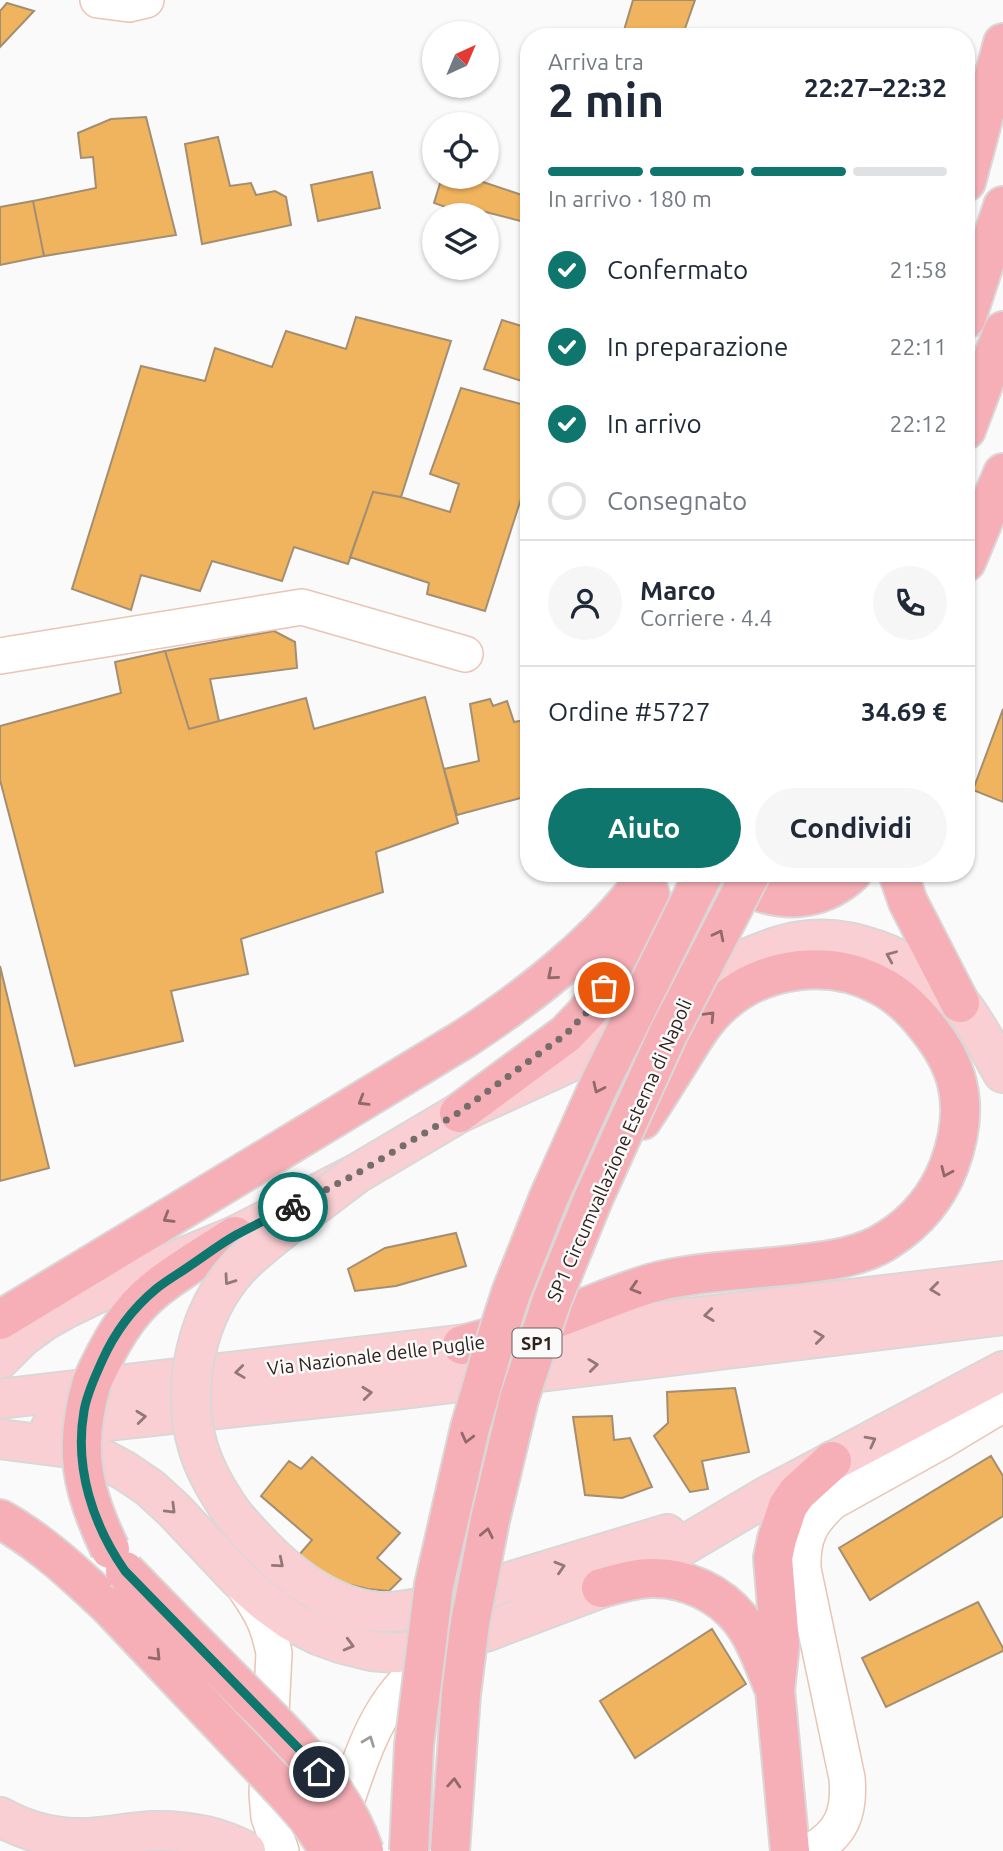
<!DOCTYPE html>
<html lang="it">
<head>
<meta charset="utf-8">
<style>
	body { margin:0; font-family:Ubuntu,sans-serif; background:#f6f6f7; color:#1f2937; height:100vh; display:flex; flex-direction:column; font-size:26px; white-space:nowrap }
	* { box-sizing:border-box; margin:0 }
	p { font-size:23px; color:#747a83 }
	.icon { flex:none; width:38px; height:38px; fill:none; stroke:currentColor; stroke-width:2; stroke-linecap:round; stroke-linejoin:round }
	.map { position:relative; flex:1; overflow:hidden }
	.sheet { position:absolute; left:520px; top:28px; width:455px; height:854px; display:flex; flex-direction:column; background:#fff; border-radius:28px; box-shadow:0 2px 5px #0004 }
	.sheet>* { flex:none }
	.needle { width:46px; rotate:44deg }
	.fabs { position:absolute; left:422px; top:21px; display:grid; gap:14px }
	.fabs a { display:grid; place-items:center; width:77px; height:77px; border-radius:50%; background:#fff; box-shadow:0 2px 5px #0004; font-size:35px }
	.pin { position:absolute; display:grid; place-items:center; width:60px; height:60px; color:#fff; margin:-30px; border:4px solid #fff; border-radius:50%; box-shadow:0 2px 7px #0007 }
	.courier { position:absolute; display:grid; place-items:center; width:70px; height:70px; margin:-35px; border:5px solid #0f766e; border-radius:50%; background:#fff; color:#222; box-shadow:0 2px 9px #0007 }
	.headline em { font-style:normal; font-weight:600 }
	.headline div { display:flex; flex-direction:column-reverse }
	.headline { display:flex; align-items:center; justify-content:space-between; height:119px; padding:0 28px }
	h1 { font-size:46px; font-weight:600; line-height:52px }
	.bar { display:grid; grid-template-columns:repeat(4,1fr); gap:10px 7px; align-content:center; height:84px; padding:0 28px }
	.bar i { height:9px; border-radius:5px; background:#e0e1e3 }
	.bar .active { background:#0f766e }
	.bar p { grid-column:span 4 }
	.line { display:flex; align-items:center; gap:18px; padding:0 28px; border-top:2px solid #e0e1e3 }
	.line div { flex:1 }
	.round { display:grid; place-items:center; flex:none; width:74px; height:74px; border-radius:37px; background:#f6f6f7 }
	ol { padding:0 28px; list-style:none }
	li { display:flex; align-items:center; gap:21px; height:77px }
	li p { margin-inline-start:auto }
	li .icon { padding:7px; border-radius:50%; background:#0f766e; color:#fff; stroke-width:4 }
	li:last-child { color:#747a83 }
	li i { width:38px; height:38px; border:4px solid #e0e1e3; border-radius:50% }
	.button { display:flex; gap:14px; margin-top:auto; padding:14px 28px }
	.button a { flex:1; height:80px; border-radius:42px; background:#0f766e; color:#fff; font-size:28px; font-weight:600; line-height:80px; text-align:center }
	.button a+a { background:#f6f6f7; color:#1f2937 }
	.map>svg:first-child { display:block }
	.building { fill:#f0b45e; stroke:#a38e72; stroke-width:2 }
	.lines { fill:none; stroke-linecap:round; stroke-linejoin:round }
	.minor-casing { stroke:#eac4b5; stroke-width:38 }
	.major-casing { stroke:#dad7d6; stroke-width:42 }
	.highway-casing { stroke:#dad7d6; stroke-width:42 }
	.minor { stroke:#fff; stroke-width:35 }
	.major { stroke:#facfd3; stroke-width:38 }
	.highway { stroke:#f6afb6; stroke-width:38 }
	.major-bridge-casing { stroke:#dad7d6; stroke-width:42; stroke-linecap:butt }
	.highway-bridge-casing { stroke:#dad7d6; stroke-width:42; stroke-linecap:butt }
	.major-bridge { stroke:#facfd3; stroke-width:38 }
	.highway-bridge { stroke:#f6afb6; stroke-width:38 }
	.oneway { stroke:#926869 }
	.oneway2 { stroke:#947878 }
	.oneway3 { stroke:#a19b99 }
	.done { stroke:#766d6a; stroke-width:7; stroke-dasharray:0 12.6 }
	.route { stroke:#0f766e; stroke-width:9 }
	.labels { text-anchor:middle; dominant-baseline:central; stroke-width:5; stroke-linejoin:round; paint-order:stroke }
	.shield { fill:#fafafa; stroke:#6c625f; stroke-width:2 }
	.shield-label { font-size:18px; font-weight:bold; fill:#2f211c }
	.street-label { font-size:19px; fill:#2f211c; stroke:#fafafa }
</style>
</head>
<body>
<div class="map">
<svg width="1003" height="1851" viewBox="0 0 1003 1851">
	<rect width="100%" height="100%" fill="#fafafa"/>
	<path class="building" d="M 633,0 L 695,0 L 682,37 L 622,37 Z
		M 7,3 L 34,11 L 0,47 L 0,11 Z
		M 146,117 L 176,235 L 44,256 L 33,201 L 96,188 L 93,157 L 81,158 L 78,133 L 111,119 Z
		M 218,137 L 230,186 L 251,183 L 256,195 L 275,191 L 286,197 L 291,225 L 202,244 L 185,144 Z
		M 372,172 L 380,208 L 318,221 L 311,185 Z
		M 442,177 L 478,177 L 477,180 L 528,197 L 528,223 L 478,210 L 477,215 L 468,215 L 434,203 Z
		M 33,201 L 44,256 L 0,265 L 0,207 Z
		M 356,317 L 451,341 L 401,497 L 373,492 L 348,564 L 294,547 L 282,581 L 212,561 L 200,591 L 141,575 L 131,610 L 72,589 L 141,366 L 205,381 L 215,348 L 272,367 L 286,331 L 346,349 Z
		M 502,320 L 528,328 L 528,383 L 484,369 Z
		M 461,388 L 528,406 L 528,477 L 485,611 L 427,594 L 429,583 L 350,557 L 373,492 L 401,497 L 450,512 L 459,484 L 430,474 Z
		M 274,631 L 295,642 L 297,668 L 210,679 L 219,721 L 189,729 L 165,651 Z
		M 165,651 L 189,729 L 306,698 L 314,729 L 425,697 L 458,823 L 376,852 L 383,892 L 241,939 L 248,974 L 171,991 L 183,1041 L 75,1066 L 0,780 L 0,726 L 121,693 L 115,662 Z
		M 490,699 L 493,706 L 507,701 L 514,722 L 525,720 L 528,733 L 528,796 L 457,815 L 444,769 L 479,761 L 470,704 Z
		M 1003,709 L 1003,802 L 973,790 Z
		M 0,966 L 49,1168 L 0,1181 Z
		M 456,1233 L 466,1266 L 396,1286 L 355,1291 L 348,1269 L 385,1248 Z
		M 735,1388 L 749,1452 L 702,1461 L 708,1489 L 690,1492 L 654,1436 L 668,1423 L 667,1392 Z
		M 612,1416 L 614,1440 L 630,1438 L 652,1487 L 622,1498 L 585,1495 L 573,1417 Z
		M 991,1456 L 1003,1476 L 1003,1516 L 870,1600 L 839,1548 Z
		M 312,1457 L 400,1533 L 377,1558 L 401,1579 L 389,1591 L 368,1589 L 343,1583 L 320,1573 L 299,1555 L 312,1540 L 261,1496 L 289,1461 L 301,1469 Z
		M 978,1602 L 1003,1648 L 1003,1651 L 886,1707 L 862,1658 Z
		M 712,1629 L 746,1684 L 635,1758 L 600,1701 Z"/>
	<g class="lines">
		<g class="minor-casing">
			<path id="minor" d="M 98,0 L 129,4 L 146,0
				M 0,656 L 302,607 L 465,654
				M 245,1588 C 262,1613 268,1623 274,1653 L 267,1794 L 269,1817 L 281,1851
				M 336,1831 C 359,1769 374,1692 438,1658
				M 811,1851 C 842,1834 850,1812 847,1778 L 803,1569 C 802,1538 809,1523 832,1502 L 940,1442 L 1003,1404"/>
		</g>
		<g class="major-casing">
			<path id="major" d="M 0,1359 L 22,1337 L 44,1321 L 69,1307 L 100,1292 L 235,1236 L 356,1174 L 459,1113 L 566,1064 L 745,959 C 764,951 781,944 801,941 C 852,933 907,958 945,990 C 950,995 957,999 961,1004 C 977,1024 990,1051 1003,1073
				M 0,1399 L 1003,1281
				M 51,1427 L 394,1390 L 1003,1315
				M 0,1439 L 86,1450 L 125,1471 L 150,1488 L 174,1510 L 239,1579 L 265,1602 L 291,1621 L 318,1635 L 343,1644 L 371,1651 L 396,1653 L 423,1650 L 488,1631 L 601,1588 L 664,1557 L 767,1496 L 1003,1371
				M 232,1513 C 269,1557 317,1606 378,1612 C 396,1613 415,1609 433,1605 L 667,1534
				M 0,1817 C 24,1830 50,1838 77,1838 C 102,1839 127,1832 152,1831 C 184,1830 218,1836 246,1851"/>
		</g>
		<g class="highway-casing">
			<path id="highway" d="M 966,182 L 1003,43
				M 966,319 L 1003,206
				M 966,430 L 1003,331
				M 966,562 L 1003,473
				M 729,873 C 746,892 782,901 807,896 C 824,893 839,885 852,873
				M 898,873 L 908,902 L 960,1003
				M 459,1113 L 566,1034 L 587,1012 L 604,988 L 650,894
				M 0,1320 L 464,1039 C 534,993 600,941 650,873
				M 462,1345 C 490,1337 518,1331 545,1322 C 584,1310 620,1291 660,1281 C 703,1271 749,1270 792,1265 C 826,1261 861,1258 889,1239 C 917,1221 937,1197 949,1166 C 959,1139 964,1111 957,1083 C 952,1062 940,1043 927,1027 C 914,1010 897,994 879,985 C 830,959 766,966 724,1002 C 706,1017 694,1037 682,1057 C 669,1078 656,1099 642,1120
				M 92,1382 C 108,1347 126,1312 157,1288 C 181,1269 209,1253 235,1236
				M 0,1519 C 41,1542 75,1574 109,1606
				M 601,1588 C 617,1584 637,1577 654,1578 C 687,1578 720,1594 740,1619 C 756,1639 764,1665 774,1688
				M 790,1851 L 775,1690 L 780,1644 L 773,1558 L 777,1539 L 788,1506 L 797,1493 L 832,1461"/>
		</g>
		<use href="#minor" class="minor"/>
		<use href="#major" class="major"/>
		<use href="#highway" class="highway"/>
		<g class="major-bridge-casing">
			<path id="major-bridge" d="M 232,1513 C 218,1492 205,1471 198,1447 C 180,1388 197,1312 239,1267 C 255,1250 274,1236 292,1222 C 314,1206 335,1190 356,1174"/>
		</g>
		<g class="highway-bridge-casing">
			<path id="highway-bridge" d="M 92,1382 C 73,1447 81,1489 110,1549
				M 125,1571 C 164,1611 203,1651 242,1690 C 290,1739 341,1784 364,1851
				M 109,1606 L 285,1792 L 307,1817 L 330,1851
				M 409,1851 L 414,1746 L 434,1585 L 470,1428 L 491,1355 L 511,1293 L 549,1197 L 600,1083 L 704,873
				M 450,1851 L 461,1694 L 470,1623 L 490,1520 L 519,1399 L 552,1300 L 594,1197 L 668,1034 L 751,873"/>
		</g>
		<use href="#major-bridge" class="major-bridge"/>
		<use href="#highway-bridge" class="highway-bridge"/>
	</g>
	<defs><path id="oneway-chevron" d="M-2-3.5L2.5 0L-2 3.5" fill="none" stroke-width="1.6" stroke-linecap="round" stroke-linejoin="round" transform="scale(1.75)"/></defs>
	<g class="oneway">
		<use href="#oneway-chevron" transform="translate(719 935) rotate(-63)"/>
		<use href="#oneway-chevron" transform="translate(552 975) rotate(140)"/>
		<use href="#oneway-chevron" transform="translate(710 1016) rotate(-47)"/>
		<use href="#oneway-chevron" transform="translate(598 1088) rotate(115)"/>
		<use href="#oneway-chevron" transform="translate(363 1101) rotate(149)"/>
		<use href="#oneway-chevron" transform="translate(946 1172) rotate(114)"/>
		<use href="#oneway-chevron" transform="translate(168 1218) rotate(149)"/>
		<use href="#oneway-chevron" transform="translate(635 1288) rotate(163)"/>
		<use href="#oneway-chevron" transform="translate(467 1438) rotate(104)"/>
		<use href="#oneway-chevron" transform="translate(487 1533) rotate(-78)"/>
		<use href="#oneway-chevron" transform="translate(156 1656) rotate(46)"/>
		<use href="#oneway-chevron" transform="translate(454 1783) rotate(-86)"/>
	</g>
	<g class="oneway2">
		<use href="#oneway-chevron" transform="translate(891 956) rotate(-157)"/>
		<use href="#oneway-chevron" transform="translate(229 1280) rotate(125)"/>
		<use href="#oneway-chevron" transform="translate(935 1289) rotate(173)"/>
		<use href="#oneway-chevron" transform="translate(709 1315) rotate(173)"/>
		<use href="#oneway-chevron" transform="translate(819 1337) rotate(-7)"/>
		<use href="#oneway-chevron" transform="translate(593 1365) rotate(-7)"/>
		<use href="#oneway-chevron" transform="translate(240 1372) rotate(173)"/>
		<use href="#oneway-chevron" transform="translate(367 1393) rotate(-6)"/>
		<use href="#oneway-chevron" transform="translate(141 1417) rotate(-6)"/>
		<use href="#oneway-chevron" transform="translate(871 1441) rotate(-28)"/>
		<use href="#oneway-chevron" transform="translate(171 1509) rotate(45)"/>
		<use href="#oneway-chevron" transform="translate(279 1563) rotate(40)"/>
		<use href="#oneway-chevron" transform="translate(560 1567) rotate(-17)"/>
		<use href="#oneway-chevron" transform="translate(349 1645) rotate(15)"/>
	</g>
	<use class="oneway3" href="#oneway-chevron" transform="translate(369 1741) rotate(-69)"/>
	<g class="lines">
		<path class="done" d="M 293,1207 L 356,1174 L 458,1113 L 566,1034 L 587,1012 L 604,988"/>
		<path class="route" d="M 293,1207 C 274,1216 254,1225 236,1235 C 220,1244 206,1255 191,1265 C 180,1273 167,1280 156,1289 C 133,1308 114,1334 102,1361 C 95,1377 87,1393 84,1411 C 74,1468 93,1525 125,1571 L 300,1750 L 319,1772"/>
	</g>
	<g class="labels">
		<rect class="shield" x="512.5" y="1328.5" width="49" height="29" rx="5"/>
		<g class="shield-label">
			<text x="537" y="1343">SP1</text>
		</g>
		<g class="street-label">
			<text transform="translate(619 1150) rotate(-66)">SP1 Circumvallazione Esterna di Napoli</text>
			<text transform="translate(376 1355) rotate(-7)">Via Nazionale delle Puglie</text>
		</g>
	</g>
</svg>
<div class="fabs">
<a><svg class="needle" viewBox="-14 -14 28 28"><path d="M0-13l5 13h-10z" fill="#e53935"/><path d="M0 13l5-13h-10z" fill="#747a83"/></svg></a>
<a><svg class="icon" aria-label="locate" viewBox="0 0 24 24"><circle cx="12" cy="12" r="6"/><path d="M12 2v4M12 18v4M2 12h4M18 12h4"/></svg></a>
<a><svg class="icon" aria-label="layers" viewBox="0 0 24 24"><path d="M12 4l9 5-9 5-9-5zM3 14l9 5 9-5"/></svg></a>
</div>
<div class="pin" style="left:604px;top:988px;background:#ea580c"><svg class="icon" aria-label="bag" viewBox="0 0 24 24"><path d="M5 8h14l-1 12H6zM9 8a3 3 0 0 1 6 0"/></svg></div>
<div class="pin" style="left:319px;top:1772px;background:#1f2937"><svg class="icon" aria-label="home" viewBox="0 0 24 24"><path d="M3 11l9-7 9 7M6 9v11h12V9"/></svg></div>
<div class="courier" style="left:293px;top:1207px"><svg class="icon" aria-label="bike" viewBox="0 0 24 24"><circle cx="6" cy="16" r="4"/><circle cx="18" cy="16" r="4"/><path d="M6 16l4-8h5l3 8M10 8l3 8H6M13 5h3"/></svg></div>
<section class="sheet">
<div class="headline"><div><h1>2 min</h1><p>Arriva tra</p></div><em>22:27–22:32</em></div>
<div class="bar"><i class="active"></i><i class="active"></i><i class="active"></i><i></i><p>In arrivo · 180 m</p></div>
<ol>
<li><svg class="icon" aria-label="check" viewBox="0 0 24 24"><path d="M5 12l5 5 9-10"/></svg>Confermato<p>21:58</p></li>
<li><svg class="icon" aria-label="check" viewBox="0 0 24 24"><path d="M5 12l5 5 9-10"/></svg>In preparazione<p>22:11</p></li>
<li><svg class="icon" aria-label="check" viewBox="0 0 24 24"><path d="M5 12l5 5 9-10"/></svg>In arrivo<p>22:12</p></li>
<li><i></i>Consegnato</li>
</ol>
<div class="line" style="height:126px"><a class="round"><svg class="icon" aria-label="person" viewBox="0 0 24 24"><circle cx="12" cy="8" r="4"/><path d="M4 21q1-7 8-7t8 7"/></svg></a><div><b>Marco</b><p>Corriere · 4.4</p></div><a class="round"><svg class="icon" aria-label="phone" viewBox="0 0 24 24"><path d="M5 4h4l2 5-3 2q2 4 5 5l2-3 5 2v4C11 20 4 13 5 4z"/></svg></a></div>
<div class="line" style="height:91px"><div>Ordine #5727</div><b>34.69 €</b></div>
<div class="button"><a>Aiuto</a><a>Condividi</a></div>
</section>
</div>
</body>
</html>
